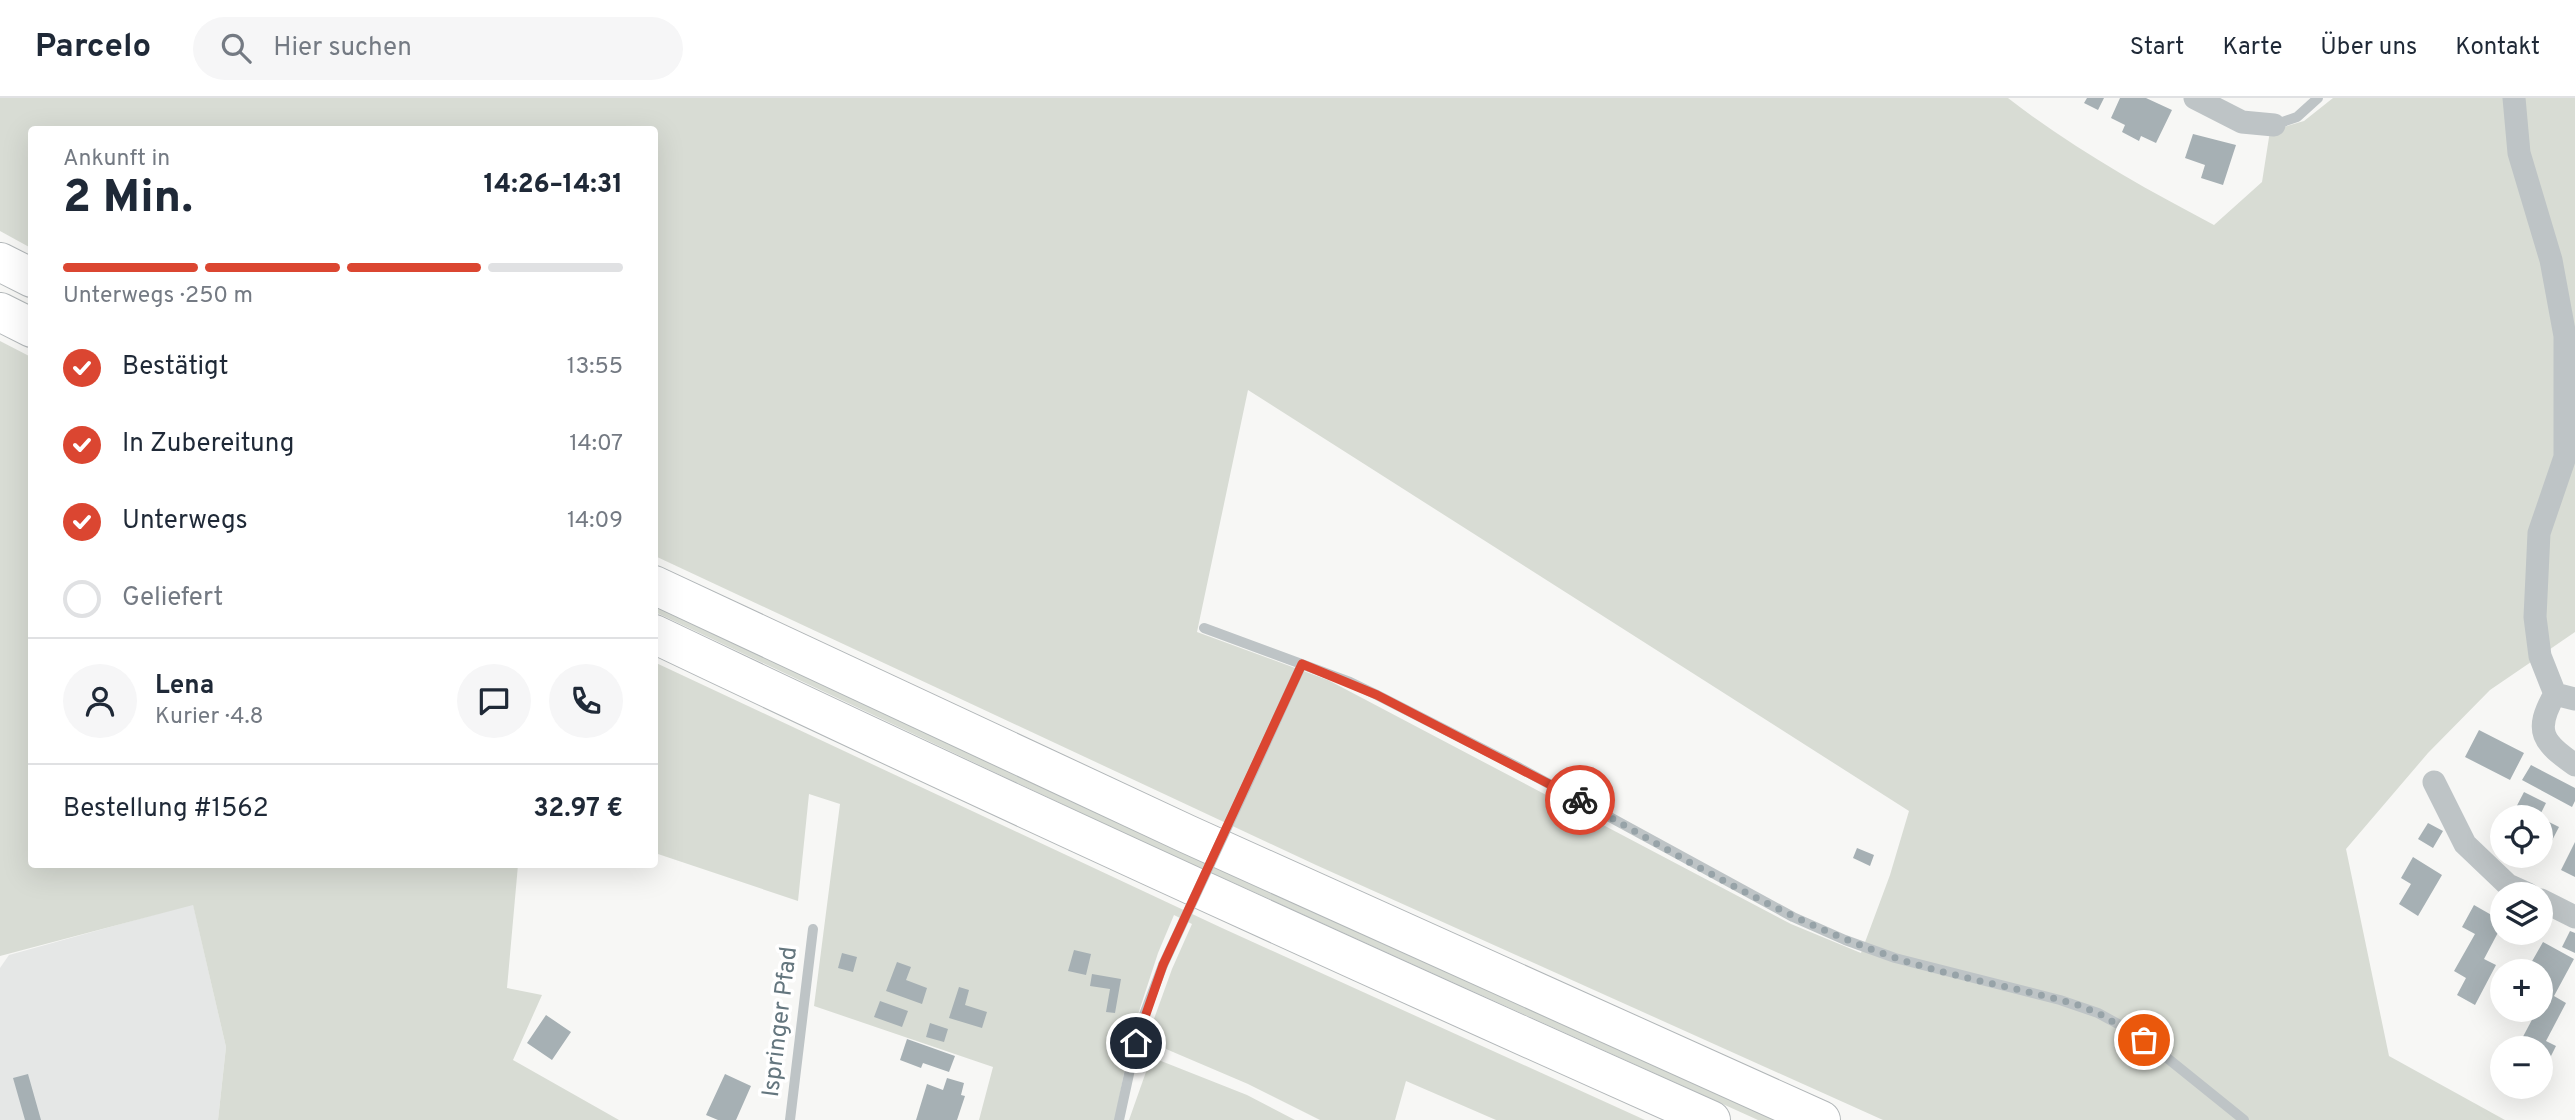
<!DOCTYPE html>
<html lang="de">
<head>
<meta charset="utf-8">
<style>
	body { margin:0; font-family:Overpass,sans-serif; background:#f6f6f7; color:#1f2937; height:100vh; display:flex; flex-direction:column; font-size:26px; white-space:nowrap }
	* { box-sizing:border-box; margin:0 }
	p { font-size:23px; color:#747a83 }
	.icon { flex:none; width:38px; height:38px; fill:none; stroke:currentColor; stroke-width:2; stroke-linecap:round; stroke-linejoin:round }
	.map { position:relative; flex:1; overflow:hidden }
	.drawer { position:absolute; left:28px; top:28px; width:630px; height:742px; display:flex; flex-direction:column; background:#fff; border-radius:7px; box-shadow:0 7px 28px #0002 }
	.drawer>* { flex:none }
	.tools { position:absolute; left:2490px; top:707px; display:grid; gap:14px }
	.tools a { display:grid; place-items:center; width:63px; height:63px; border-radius:50%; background:#fff; box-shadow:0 7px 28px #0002; font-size:35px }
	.pin { position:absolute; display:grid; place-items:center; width:60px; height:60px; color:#fff; margin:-30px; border:4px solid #fff; border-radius:50%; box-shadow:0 2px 7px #0007 }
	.courier { position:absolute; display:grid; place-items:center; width:70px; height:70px; margin:-35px; border:5px solid #db4631; border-radius:50%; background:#fff; color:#222; box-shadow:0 2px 9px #0007 }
	.headline em { font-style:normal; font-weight:800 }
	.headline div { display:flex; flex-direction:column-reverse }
	.headline { display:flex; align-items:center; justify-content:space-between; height:119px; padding:0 35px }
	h1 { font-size:46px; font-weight:800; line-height:52px }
	.bar { display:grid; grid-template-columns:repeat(4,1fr); gap:10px 7px; align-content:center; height:84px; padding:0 35px }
	.bar i { height:9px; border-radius:5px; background:#e0e1e3 }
	.bar .active { background:#db4631 }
	.bar p { grid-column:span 4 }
	.line { display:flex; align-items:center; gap:18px; padding:0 35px; border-top:2px solid #e0e1e3 }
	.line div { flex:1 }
	.round { display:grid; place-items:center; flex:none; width:74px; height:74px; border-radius:37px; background:#f6f6f7 }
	ol { padding:0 35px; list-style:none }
	li { display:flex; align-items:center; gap:21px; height:77px }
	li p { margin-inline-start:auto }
	li .icon { padding:7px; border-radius:50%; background:#db4631; color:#fff; stroke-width:4 }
	li:last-child { color:#747a83 }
	li i { width:38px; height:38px; border:4px solid #e0e1e3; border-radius:50% }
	header { display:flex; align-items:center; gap:42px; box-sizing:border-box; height:98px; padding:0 35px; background:#fff; border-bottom:2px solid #e0e1e3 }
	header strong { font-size:33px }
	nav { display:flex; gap:38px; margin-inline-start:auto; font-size:24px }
	.search { width:490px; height:63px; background:#f6f6f7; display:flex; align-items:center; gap:18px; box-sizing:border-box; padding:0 24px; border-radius:38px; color:#747a83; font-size:26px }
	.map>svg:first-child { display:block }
	.built { fill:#e5e7e6 }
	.green { fill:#d8dcd4; fill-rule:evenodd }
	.building { fill:#a6b0b4 }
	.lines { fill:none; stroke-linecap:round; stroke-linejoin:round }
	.motorway-casing { stroke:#b2b7b9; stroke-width:40 }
	.service { stroke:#bec4c6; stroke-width:10 }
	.minor { stroke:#bec4c6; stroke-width:23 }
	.motorway { stroke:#fff; stroke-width:38 }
	.service-bridge { stroke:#bec4c6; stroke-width:10 }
	.done { stroke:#97a3a8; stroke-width:7; stroke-dasharray:0 12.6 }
	.route { stroke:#db4631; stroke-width:9 }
	.labels { text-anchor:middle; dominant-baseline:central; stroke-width:7; stroke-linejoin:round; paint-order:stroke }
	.street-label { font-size:24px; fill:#64767e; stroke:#fff }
</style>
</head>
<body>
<header>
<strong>Parcelo</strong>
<div class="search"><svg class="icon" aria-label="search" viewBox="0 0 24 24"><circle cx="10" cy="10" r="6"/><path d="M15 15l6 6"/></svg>Hier suchen</div>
<nav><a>Start</a><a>Karte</a><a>Über uns</a><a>Kontakt</a></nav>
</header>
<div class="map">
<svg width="2575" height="1022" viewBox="0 0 2575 1022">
	<rect width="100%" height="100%" fill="#f7f7f5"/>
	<path class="built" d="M 193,806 L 226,949 L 218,1022 L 0,1022 L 0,870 L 9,857 Z"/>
	<path class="green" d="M 0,0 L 2008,0 C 2069,48 2145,91 2214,127 L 2262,84 L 2270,33 L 2304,23 L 2333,0 L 2575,0 L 2575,534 L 2490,592 L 2428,655 L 2346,751 L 2389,958 L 2505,1022 L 1883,1022 L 1316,767 L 655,458 L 654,32 L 32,32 L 31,150 L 0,133 ZM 1248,292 L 1909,713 L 1890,777 L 1861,855 L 1791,826 L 1328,582 L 1197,534 Z
		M 0,243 L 31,259 L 32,766 L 518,767 L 507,890 L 542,897 L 513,962 L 619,1022 L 218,1022 L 226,949 L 193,807 L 0,858 Z
		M 654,507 L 1242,782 L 1776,1022 L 1758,1022 L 1134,740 L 655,514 Z
		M 654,564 L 1222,830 L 1645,1022 L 1496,1022 L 1406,983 L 1395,1022 L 1320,1022 L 1248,986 L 1166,951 L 1150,932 L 1172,871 L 1192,826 L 1174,817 L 1158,855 L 1131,938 L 1115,1022 L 979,1022 L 993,969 L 814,908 L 840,706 L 809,696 L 798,803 L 655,755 Z
		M 1156,961 L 1247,997 L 1295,1022 L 1129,1022 L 1147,971 Z"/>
	<path class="building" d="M 2087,0 L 2104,0 L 2098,12 L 2084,5 Z
		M 2120,0 L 2146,0 L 2172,12 L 2156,45 L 2141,38 L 2139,43 L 2122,34 L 2125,27 L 2111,20 Z
		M 2193,36 L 2236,47 L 2223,87 L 2201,80 L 2205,67 L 2185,60 Z
		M 2479,632 L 2524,655 L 2510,682 L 2465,659 Z
		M 2531,667 L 2575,690 L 2575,703 L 2572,709 L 2522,682 Z
		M 2524,694 L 2546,705 L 2539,719 L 2511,719 Z
		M 2541,720 L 2559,729 L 2544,758 L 2541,756 Z
		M 2428,725 L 2443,733 L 2433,750 L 2418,741 Z
		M 2575,744 L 2575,779 L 2561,772 Z
		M 1857,750 L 1874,757 L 1870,768 L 1853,760 Z
		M 2413,759 L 2442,777 L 2418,818 L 2399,806 L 2411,786 L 2401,780 Z
		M 2474,807 L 2502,823 L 2502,827 L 2484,861 L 2496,867 L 2475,907 L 2457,897 L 2466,880 L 2454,873 L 2475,836 L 2462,829 Z
		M 2570,833 L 2575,835 L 2575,855 L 2562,849 Z
		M 2543,844 L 2574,861 L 2554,898 L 2566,905 L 2546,943 L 2556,948 L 2541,978 L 2541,950 L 2517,950 L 2535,916 L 2527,912 L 2541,912 L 2541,878 L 2544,872 L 2531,865 Z
		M 1074,852 L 1091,856 L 1086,877 L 1068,873 Z
		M 842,855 L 857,859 L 853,874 L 838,870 Z
		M 897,864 L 911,869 L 906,882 L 927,890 L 922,906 L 886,893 Z
		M 1092,876 L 1121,881 L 1115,915 L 1106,914 L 1110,891 L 1090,888 Z
		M 959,889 L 969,892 L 965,907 L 987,914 L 982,930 L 949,920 Z
		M 880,903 L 908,913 L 902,929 L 874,919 Z
		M 546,917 L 571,934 L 552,962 L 527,945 Z
		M 930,925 L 948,931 L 944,944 L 926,939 Z
		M 907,941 L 955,958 L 949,974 L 923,965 L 921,970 L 900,962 Z
		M 28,976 L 41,1022 L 25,1022 L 13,980 Z
		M 725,976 L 751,988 L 736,1022 L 718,1022 L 706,1017 Z
		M 947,980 L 964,985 L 961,997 L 965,998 L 957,1022 L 916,1022 L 927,986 L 943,992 Z"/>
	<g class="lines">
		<g class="motorway-casing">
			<path id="motorway" d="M 0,164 L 32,180
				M 0,214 L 32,230
				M 654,487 L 1187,736 L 1821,1022
				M 654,536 C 1004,703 1357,864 1711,1022"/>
		</g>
		<path class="service" d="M 2274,27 L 2297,19 L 2318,0
			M 1204,530 L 1350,584 L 1377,597 L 1518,669 L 1793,819 L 1845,842 L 1895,860 L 2060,902 L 2098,915 L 2131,933 L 2156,951 L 2244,1022
			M 1246,689 L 1302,566
			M 790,1022 L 813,831
			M 1119,1022 L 1139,930 L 1163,867"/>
		<path class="minor" d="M 2195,0 L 2242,24 L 2274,27
			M 2514,0 L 2519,55 L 2551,162 L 2565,238 L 2565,359 L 2539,435 L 2535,519 L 2540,558 L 2555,596
			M 2575,601 L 2555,596 C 2533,634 2543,644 2575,667
			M 2434,684 L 2465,746 L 2508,787 L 2528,796
			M 2541,802 L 2575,819"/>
		<use href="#motorway" class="motorway"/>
		<path class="service-bridge" d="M 1163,867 L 1246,689"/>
	</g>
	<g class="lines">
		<path class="done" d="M 1580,702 C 1681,759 1782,821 1893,859 C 1953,880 2017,889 2078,907 L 2098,915 L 2144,942"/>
		<path class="route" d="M 1136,945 L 1163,867 L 1302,566 L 1377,597 L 1580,702"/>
	</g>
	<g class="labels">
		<g class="street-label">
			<text transform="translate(781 924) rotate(-83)">Ispringer Pfad</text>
		</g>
	</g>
</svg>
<div class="tools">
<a><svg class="icon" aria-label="locate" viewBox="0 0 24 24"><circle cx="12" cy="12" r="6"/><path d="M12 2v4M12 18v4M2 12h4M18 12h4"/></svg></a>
<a><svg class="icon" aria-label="layers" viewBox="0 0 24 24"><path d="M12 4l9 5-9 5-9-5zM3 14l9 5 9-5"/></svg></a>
<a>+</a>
<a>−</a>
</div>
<div class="pin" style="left:2144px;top:942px;background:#ea580c"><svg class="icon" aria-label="bag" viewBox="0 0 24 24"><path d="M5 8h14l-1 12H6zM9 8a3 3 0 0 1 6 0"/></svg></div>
<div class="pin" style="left:1136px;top:945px;background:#1f2937"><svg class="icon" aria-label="home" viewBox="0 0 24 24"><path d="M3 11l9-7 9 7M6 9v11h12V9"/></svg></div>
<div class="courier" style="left:1580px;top:702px"><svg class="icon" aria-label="bike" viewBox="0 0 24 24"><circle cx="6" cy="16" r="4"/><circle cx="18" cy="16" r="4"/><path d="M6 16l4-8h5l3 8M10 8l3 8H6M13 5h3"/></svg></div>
<section class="drawer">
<div class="headline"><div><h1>2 Min.</h1><p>Ankunft in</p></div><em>14:26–14:31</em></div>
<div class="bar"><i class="active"></i><i class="active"></i><i class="active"></i><i></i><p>Unterwegs · 250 m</p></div>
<ol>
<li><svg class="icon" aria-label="check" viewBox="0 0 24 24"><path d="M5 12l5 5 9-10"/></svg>Bestätigt<p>13:55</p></li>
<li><svg class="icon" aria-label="check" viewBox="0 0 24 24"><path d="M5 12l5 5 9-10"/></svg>In Zubereitung<p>14:07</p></li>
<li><svg class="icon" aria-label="check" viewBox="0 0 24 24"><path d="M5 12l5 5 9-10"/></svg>Unterwegs<p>14:09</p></li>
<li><i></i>Geliefert</li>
</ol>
<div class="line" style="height:126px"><a class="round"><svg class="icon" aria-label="person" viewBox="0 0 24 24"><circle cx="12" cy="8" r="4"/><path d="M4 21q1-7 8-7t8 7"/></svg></a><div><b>Lena</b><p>Kurier · 4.8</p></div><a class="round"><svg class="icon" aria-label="chat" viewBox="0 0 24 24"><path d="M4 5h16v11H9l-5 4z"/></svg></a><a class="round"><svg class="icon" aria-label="phone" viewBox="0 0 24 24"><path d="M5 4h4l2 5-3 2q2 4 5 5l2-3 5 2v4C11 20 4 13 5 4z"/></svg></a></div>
<div class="line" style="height:91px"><div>Bestellung #1562</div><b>32.97 €</b></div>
</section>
</div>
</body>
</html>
